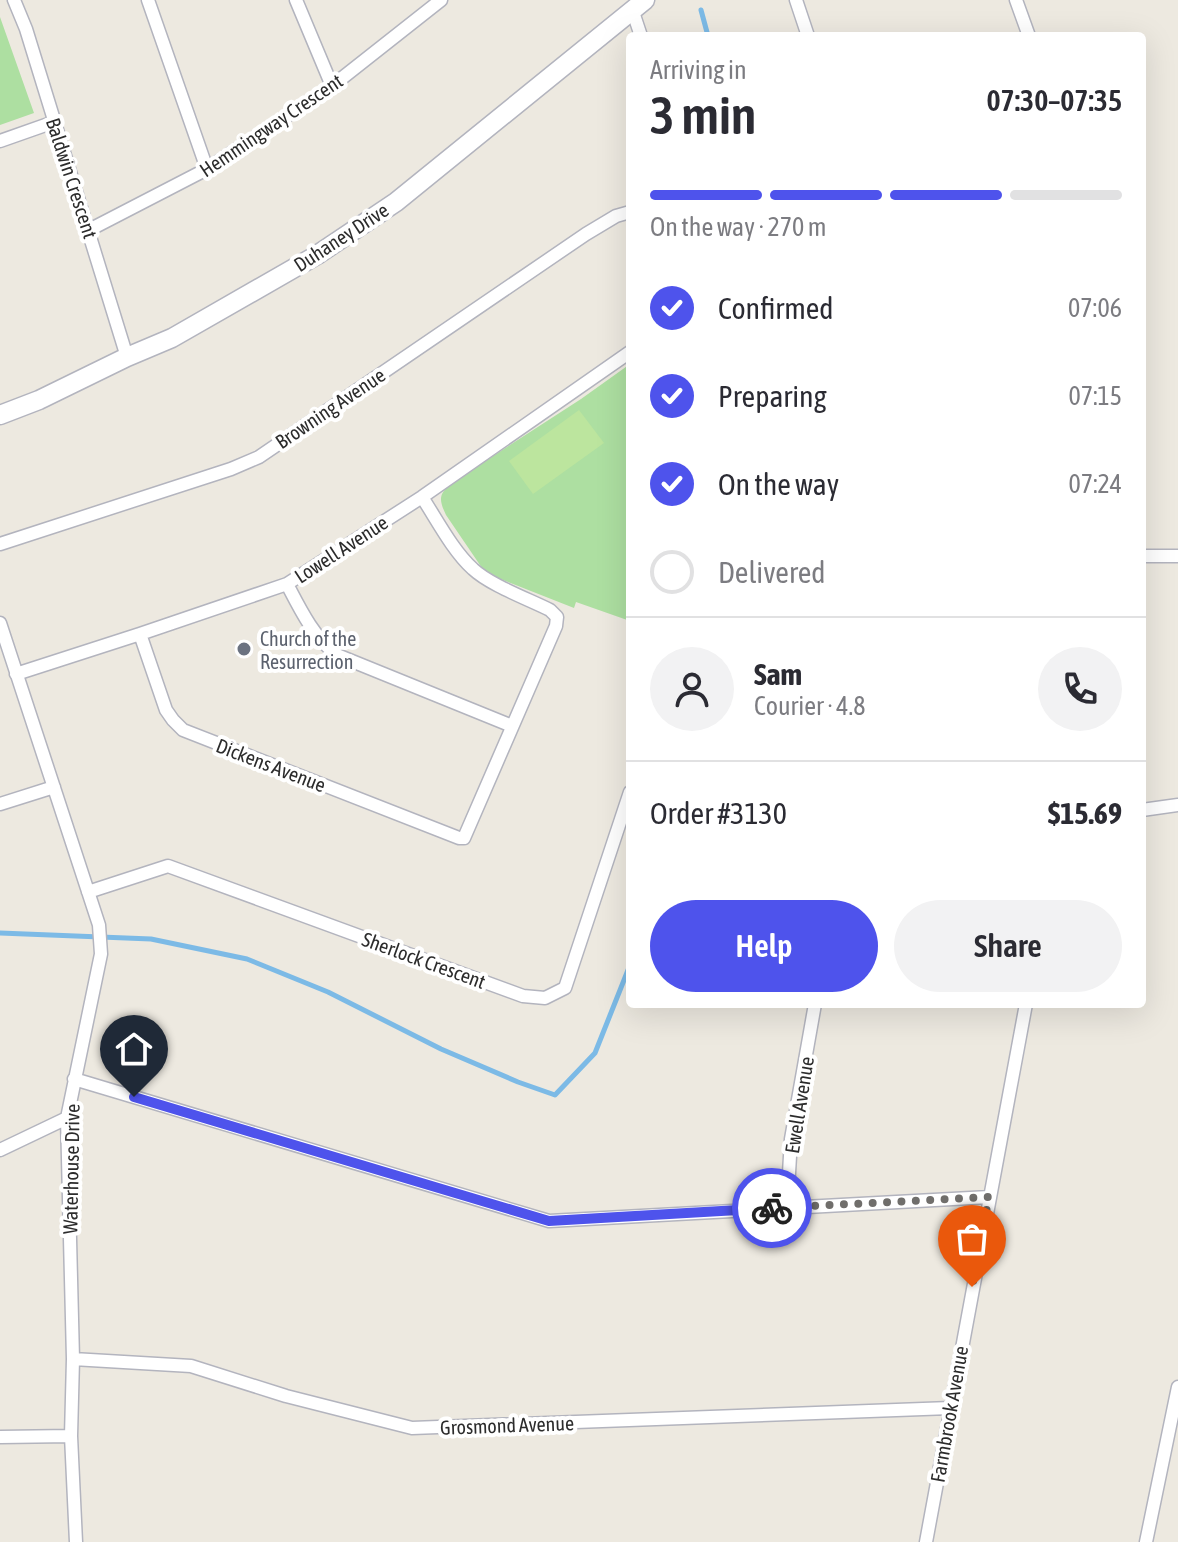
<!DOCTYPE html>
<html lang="en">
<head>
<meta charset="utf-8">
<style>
	body { margin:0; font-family:"Asap Condensed",sans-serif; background:#f2f2f3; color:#2b2b33; height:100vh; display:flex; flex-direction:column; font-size:30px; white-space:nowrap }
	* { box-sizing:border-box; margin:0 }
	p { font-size:26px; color:#7c7c81 }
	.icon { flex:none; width:44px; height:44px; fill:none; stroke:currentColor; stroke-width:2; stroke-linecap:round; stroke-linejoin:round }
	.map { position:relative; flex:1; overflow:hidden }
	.details { position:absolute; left:626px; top:32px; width:520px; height:976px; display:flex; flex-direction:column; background:#fff; border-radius:8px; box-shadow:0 8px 32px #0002 }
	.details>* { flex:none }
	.pin { position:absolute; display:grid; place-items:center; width:68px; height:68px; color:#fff; margin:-82px -34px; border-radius:50% 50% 50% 0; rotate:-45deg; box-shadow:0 0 8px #0007 }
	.pin .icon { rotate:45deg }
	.courier { position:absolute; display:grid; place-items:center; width:80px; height:80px; margin:-40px; border:6px solid #4e53ec; border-radius:50%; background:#fff; color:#222; box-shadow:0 2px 10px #0007 }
	.headline em { font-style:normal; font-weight:600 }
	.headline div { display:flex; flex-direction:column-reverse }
	.headline { display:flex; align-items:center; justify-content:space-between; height:136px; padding:0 24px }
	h1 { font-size:52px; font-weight:600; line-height:60px }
	.bar { display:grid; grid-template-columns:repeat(4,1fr); gap:12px 8px; align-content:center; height:96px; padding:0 24px }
	.bar i { height:10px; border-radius:6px; background:#e1e1e2 }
	.bar .selected { background:#4e53ec }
	.bar p { grid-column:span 4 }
	.line { display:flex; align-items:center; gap:20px; padding:0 24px; border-top:2px solid #e1e1e2 }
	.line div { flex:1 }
	.round { display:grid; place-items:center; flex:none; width:84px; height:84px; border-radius:42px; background:#f2f2f3 }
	ol { padding:0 24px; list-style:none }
	li { display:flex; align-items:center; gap:24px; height:88px }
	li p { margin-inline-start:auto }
	li .icon { padding:8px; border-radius:50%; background:#4e53ec; color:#fff; stroke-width:4 }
	li:last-child { color:#7c7c81 }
	li i { width:44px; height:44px; border:4px solid #e1e1e2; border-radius:50% }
	.button { display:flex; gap:16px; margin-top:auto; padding:16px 24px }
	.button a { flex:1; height:92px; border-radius:48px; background:#4e53ec; color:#fff; font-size:32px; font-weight:600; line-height:92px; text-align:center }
	.button a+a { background:#f2f2f3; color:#2b2b33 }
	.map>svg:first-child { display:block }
	.green { fill:#addfa1 }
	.pitch { fill:#bce59e }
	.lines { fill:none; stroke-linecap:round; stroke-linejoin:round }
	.stream { stroke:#7cbae6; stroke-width:5 }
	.street-casing { stroke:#b3b4be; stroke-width:15 }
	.secondary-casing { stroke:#b3b4be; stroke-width:21 }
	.street { stroke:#fff; stroke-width:12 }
	.secondary { stroke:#fff; stroke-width:18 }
	.done { stroke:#706e6b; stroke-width:8; stroke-dasharray:0 14.4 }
	.route { stroke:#4e53ec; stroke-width:10 }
	.worship-dot { fill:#6b7280; stroke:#fff; stroke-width:3 }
	.labels { text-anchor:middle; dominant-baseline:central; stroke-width:8; stroke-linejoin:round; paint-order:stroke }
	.street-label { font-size:20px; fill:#2c2c2c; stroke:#fff }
	.worship-label { font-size:20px; fill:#5b616d; stroke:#fff; text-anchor:start }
</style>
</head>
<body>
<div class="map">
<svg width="1178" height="1542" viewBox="0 0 1178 1542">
	<rect width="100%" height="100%" fill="#ede9e0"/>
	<path class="green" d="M 0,17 L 34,113 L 0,125 Z
		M 630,364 L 630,621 L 576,602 L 574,608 L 493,576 L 482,568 L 446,515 C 438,498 439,494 453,482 L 581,399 Z"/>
	<path class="pitch" d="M 579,410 L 604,443 L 533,494 L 509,461 Z"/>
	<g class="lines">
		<path class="stream" d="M 701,10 L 708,36
			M 0,933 L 151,939 L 247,959 L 328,992 L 441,1049 L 518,1082 L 555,1095 L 595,1053 L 630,965"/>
		<g class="street-casing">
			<path id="street" d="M 14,0 L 26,29 L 127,357
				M 148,0 L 207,169
				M 296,0 L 332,86
				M 796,0 L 808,36
				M 1016,0 L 1029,36
				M 632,9 L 641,36
				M 0,141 L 54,122
				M 89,230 L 207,169 L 332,86 L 441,0
				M 0,544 L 231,469 L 259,457 L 586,234 L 616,216 L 630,212
				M 1142,556 L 1178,556
				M 287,584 C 300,609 314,638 337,655 L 512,726
				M 0,623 L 99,925 L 101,954 L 67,1118 L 73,1359 L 71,1436 L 76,1542
				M 140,634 L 166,710 L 173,720 L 183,730 L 459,838 L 464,838 L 556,626 L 557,617 L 550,610 C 528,599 490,585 473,569 C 453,551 437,520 422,497
				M 16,674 L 140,634 L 287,584 L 422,497 L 630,352
				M 0,804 L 54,787
				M 1142,810 L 1178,805
				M 88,892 L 168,866 L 523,996 L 545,998 L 565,988 L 630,792
				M 74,1079 L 549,1221 L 989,1197
				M 0,1150 L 67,1118
				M 787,1207 L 791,1139 L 815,1004
				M 73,1359 L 191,1366 L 286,1396 L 412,1428 L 950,1408
				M 0,1437 L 71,1436
				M 926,1542 L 1026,1004
				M 1146,1542 L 1178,1387"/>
		</g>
		<g class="secondary-casing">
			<path id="secondary" d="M 0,415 L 39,400 L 127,357 L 172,338 L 317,255 L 396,202 L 645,0"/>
		</g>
		<use href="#street" class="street"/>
		<use href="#secondary" class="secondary"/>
	</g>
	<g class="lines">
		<path class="done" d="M 772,1208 L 989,1197 L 972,1287"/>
		<path class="route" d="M 134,1097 L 549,1221 L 772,1208"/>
	</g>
	<circle class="worship-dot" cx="244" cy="649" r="8"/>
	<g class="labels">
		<g class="street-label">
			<text transform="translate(271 125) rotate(-34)">Hemmingway Crescent</text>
			<text transform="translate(72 178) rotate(72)">Baldwin Crescent</text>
			<text transform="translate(341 237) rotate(-33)">Duhaney Drive</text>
			<text transform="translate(330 408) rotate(-34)">Browning Avenue</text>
			<text transform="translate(341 549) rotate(-33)">Lowell Avenue</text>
			<text transform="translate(271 765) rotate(21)">Dickens Avenue</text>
			<text transform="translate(424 960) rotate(20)">Sherlock Crescent</text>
			<text transform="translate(799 1105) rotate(-81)">Ewell Avenue</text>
			<text transform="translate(71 1169) rotate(-89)">Waterhouse Drive</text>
			<text transform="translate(949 1414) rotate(-80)">Farmbrook Avenue</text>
			<text transform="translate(507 1425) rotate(-2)">Grosmond Avenue</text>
		</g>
		<g class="worship-label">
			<text x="260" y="638">Church of the<tspan x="260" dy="23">Resurrection</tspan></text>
		</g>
	</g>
</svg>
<div class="pin" style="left:972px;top:1287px;background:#ea580c"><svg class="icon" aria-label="bag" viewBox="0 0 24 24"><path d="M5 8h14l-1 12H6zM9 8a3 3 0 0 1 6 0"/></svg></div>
<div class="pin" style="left:134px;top:1097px;background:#1f2937"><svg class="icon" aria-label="home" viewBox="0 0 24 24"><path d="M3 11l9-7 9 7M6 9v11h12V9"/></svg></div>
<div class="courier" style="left:772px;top:1208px"><svg class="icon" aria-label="bike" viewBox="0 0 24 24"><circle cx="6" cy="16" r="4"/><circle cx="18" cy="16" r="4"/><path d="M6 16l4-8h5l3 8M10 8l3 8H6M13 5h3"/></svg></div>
<section class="details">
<div class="headline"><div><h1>3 min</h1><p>Arriving in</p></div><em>07:30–07:35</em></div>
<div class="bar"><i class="selected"></i><i class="selected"></i><i class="selected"></i><i></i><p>On the way · 270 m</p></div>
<ol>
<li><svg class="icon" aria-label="check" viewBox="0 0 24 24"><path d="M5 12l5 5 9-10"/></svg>Confirmed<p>07:06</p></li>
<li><svg class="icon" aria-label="check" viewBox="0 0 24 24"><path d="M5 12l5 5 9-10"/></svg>Preparing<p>07:15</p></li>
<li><svg class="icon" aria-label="check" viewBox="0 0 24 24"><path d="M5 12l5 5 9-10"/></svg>On the way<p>07:24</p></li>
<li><i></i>Delivered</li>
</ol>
<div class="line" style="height:144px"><a class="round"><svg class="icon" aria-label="person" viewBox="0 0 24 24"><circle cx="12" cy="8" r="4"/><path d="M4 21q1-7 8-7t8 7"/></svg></a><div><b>Sam</b><p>Courier · 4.8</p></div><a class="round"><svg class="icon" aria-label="phone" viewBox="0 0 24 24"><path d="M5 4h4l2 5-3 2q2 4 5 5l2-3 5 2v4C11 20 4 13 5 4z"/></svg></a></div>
<div class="line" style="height:104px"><div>Order #3130</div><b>$15.69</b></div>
<div class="button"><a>Help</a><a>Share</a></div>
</section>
</div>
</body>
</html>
